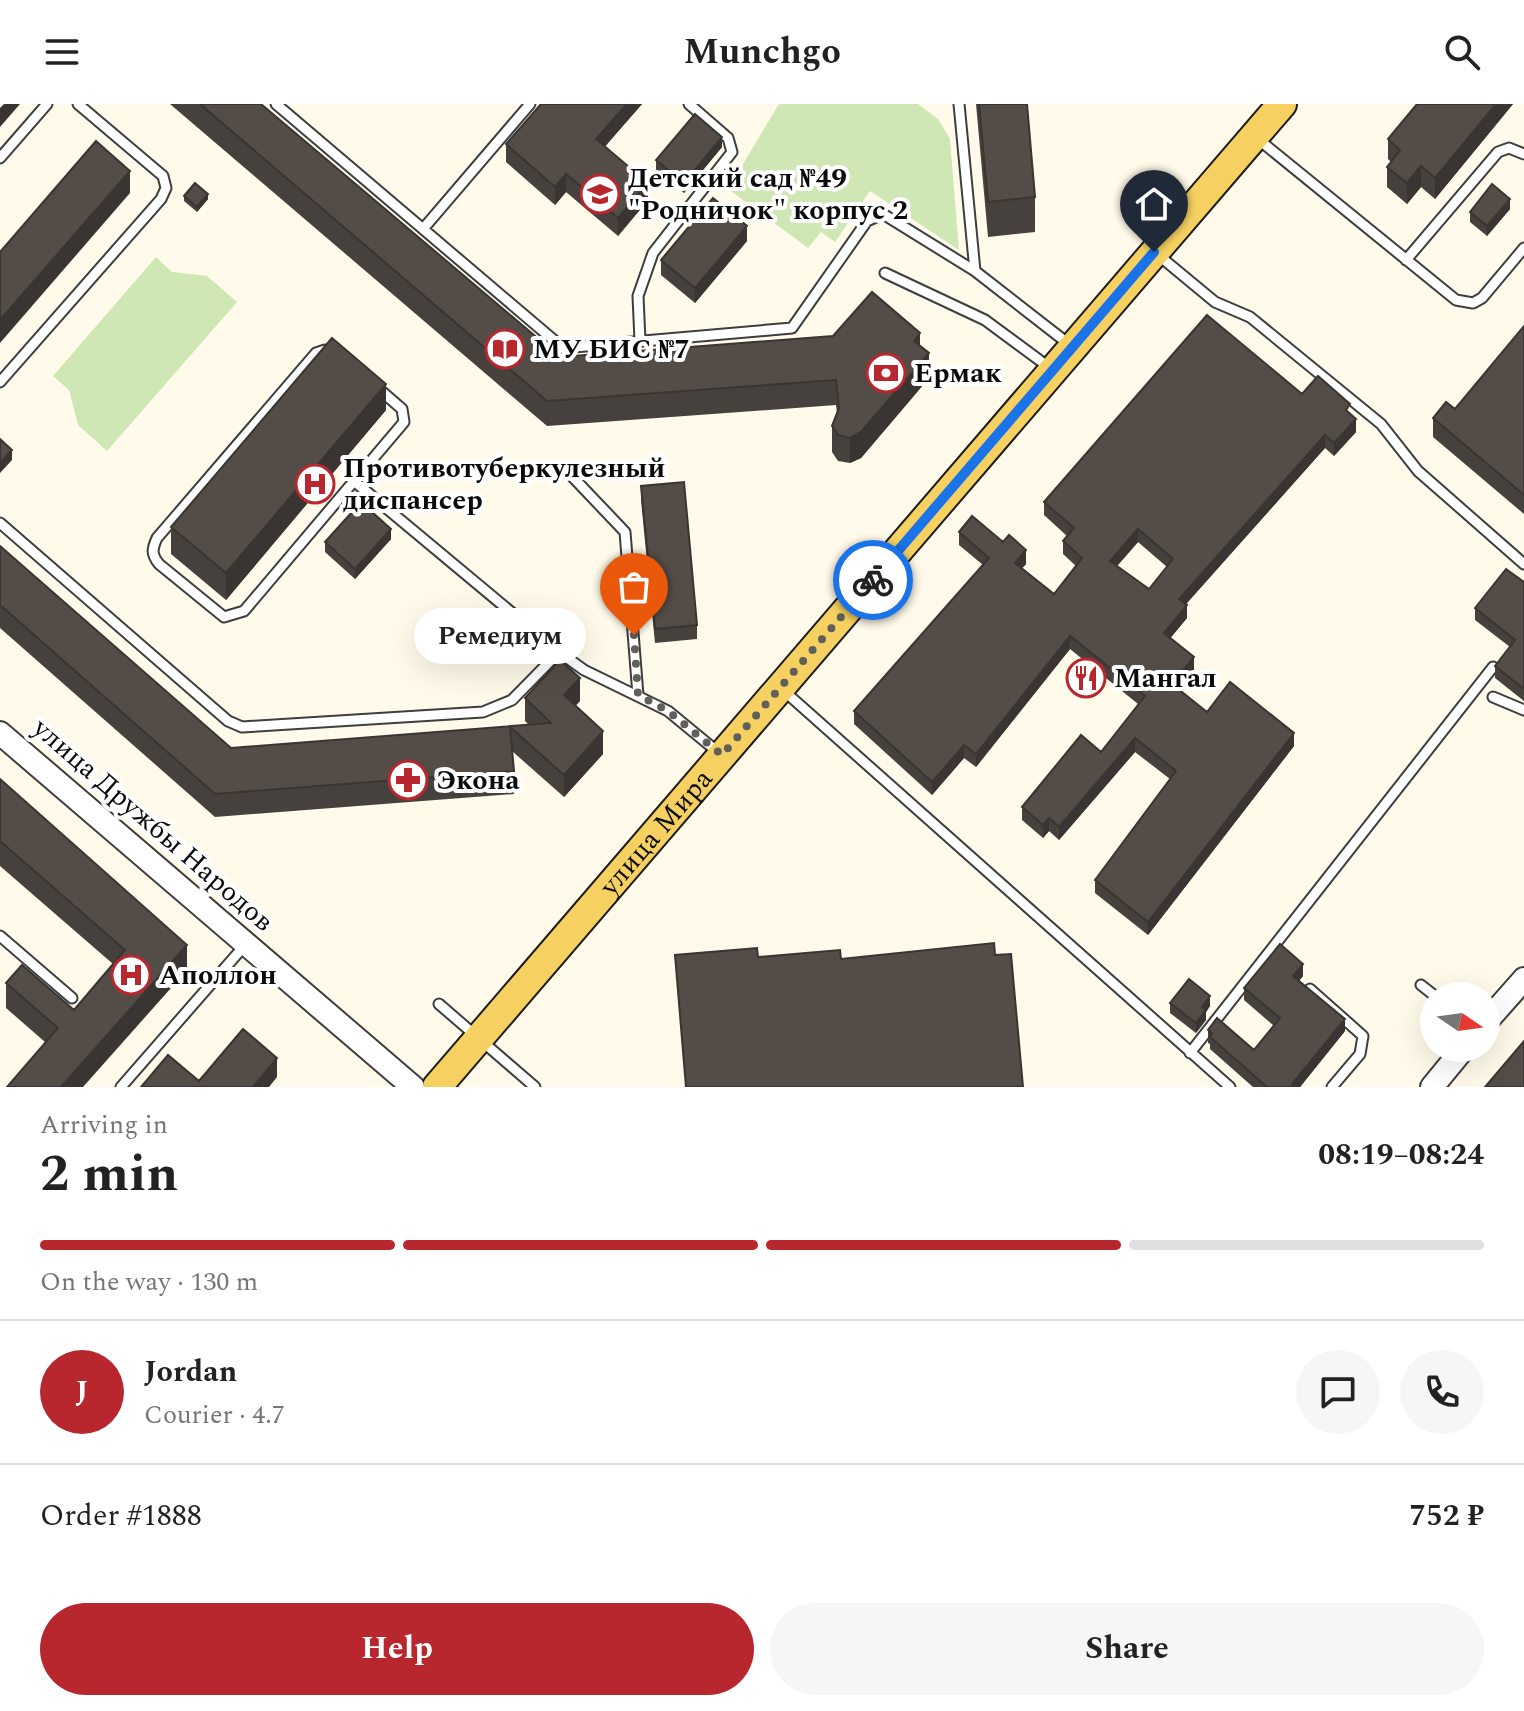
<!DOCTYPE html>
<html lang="en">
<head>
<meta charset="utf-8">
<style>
	body { margin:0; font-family:Spectral,serif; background:#f6f6f6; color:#222; height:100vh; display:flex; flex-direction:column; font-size:30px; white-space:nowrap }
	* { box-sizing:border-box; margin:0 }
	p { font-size:26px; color:#767676 }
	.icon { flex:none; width:44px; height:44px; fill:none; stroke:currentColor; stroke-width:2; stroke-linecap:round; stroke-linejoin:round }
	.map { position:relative; height:983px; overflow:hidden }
	.sheet { display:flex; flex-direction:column; background:#fff; flex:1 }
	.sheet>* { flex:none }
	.needle { width:52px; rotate:103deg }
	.tools { position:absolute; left:1420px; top:878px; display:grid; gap:16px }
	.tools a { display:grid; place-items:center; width:80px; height:80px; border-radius:50%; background:#fff; box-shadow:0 8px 32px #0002; font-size:40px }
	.pin { position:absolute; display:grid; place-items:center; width:68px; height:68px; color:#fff; margin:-82px -34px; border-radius:50% 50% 50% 0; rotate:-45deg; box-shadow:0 0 8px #0007 }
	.pin .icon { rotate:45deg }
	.courier { position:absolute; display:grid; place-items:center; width:80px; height:80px; margin:-40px; border:6px solid #1a73e8; border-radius:50%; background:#fff; color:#222; box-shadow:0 2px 10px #0007 }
	.bubble { position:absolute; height:56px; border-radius:28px; background:#fff; box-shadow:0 8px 32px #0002; font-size:26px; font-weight:700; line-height:56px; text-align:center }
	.summary em { font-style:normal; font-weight:700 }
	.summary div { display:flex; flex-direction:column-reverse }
	.summary { display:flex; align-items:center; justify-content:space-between; height:136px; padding:0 40px }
	h1 { font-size:52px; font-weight:700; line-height:60px }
	.bar { display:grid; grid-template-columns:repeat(4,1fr); gap:12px 8px; align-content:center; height:96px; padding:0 40px }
	.bar i { height:10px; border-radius:6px; background:#e0e0e0 }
	.bar .current { background:#b8262e }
	.bar p { grid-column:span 4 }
	.line { display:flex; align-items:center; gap:20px; padding:0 40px; border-top:2px solid #e0e0e0 }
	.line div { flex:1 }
	.round { display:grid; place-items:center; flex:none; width:84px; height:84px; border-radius:42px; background:#f6f6f6 }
	.primary-button { display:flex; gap:16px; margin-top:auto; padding:16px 40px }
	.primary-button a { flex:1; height:92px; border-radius:48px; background:#b8262e; color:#fff; font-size:32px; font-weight:700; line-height:92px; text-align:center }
	.primary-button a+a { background:#f6f6f6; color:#222 }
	header { display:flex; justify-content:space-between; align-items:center; height:104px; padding:0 40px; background:#fff; font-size:36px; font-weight:700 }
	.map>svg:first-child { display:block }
	.green { fill:#cfe7b4 }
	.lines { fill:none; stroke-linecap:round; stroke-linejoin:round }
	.service-casing { stroke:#3e3e3e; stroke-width:13 }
	.tertiary-casing { stroke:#3e3e3e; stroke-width:26 }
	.primary-casing { stroke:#1c1c1c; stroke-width:32 }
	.service { stroke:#fff; stroke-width:9 }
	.tertiary { stroke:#fff; stroke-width:22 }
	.primary { stroke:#f6d161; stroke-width:28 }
	.wall { fill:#47413d; fill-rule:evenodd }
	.shaded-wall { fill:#3a3532 }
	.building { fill:#534c47; stroke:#3a3532; stroke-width:2; fill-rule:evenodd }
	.done { stroke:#605f59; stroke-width:8; stroke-dasharray:0 14.4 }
	.route { stroke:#1a73e8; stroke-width:10 }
	.labels { text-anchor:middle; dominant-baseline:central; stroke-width:8; stroke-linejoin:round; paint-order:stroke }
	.poi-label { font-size:28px; font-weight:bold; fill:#0b0b0b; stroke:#fff; text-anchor:start }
	.street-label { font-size:28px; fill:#0b0b0b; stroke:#fff }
</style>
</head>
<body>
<header><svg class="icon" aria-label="menu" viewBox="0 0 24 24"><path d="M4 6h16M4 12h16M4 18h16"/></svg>Munchgo<svg class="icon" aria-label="search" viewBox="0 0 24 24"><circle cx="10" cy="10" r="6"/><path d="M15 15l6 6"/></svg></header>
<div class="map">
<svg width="1524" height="983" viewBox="0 0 1524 983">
	<rect width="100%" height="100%" fill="#fffae9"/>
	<path class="green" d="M 779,0 L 918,0 L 938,15 L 950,35 L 959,146 L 870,87 L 835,138 L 821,128 L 808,144 L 728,85 Z
		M 156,153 L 172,168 L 207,172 L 237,198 L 107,347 L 78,321 L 69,286 L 53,272 Z"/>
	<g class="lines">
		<g class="service-casing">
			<path id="service" d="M 276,0 L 563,244 L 792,224 L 867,117 L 883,110 L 975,167 L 1070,241
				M 959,0 L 975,167
				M 1258,35 L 1456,196 L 1473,199 L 1482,194 L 1524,144
				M 0,54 L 47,0
				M 423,125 L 530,0
				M 1157,150 L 1215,198 L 1250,213 L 1381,320 L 1418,367 L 1524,460
				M 1406,156 L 1498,48 L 1509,44 L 1524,50
				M 885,169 L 985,216 L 1050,264
				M 640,237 L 638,192 L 653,149 L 732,48 L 728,34 L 689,0
				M 325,246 L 341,252 L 402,305 L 404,318 L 244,507 L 224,513 L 159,460 C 151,450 152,445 157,434 L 316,249 Z
				M 0,278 L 161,95 L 166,84 L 163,72 L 78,0
				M 566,366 L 625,428 L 638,591
				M 355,378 L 559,548
				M 0,419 L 228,617 L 242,623 L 483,608 L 512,596 L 559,548 L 584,566 L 668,607 L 719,649
				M 783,586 L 1230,983
				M 1493,593 L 1524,606
				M 0,832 L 72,894
				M 1421,881 L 1435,892
				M 1310,885 L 1363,932 L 1360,950 L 1332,983
				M 439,900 L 535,983
				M 1190,949 L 1493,563
				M 121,983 L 245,841"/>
		</g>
		<g class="tertiary-casing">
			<path id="tertiary" d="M 0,629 L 413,983
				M 1486,918 L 1524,875
				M 1432,983 L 1464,944"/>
		</g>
		<g class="primary-casing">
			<g id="primary">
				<path id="s1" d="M 437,983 L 1282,0"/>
			</g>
		</g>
		<use href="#service" class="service"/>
		<use href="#tertiary" class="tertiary"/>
		<use href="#primary" class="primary"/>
	</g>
	<path class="wall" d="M 170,0 L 261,0 L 560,253 L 920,241 L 929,274 L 861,354 L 850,359 L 838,357 L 832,348 L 832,322 L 837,309 L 836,301 L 547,322 Z
		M 541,0 L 642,0 L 605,42 L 648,96 L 618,132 L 566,88 L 555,101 L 506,58 L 506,40 Z
		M 976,0 L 1027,0 L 1035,93 L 1035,128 L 988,133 Z
		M 1513,0 L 1435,95 L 1421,83 L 1407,100 L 1387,83 L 1387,63 L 1391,58 L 1388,55 L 1388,35 Z
		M 722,43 L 684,89 L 656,66 L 656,56 Z
		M 184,92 L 208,95 L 197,108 L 184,97 Z
		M 1510,105 L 1487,132 L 1470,118 L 1470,108 Z
		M 747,137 L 695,199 L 661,171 L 661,156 Z
		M 1524,222 L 1524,410 L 1433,333 L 1433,314 L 1455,305 Z
		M 1302,290 L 1350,310 L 1356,328 L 1334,352 L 1325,344 L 1186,500 L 1187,514 L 1170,534 L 1194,566 L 1179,585 L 1207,608 L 1294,642 L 1148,831 L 1095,789 L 1095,776 L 1170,675 L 1135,648 L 1059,736 L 1049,727 L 1043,734 L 1022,716 L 1022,703 L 1101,648 L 1138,600 L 1070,545 L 976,663 L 964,654 L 932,691 L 854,620 L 854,607 L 983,461 L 959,441 L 959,428 L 1026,460 L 1022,464 L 1054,490 L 1076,462 L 1063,450 L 1063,437 L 1067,432 L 1044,411 L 1044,398 ZM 1138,438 L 1167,463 L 1149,485 L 1117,462 Z
		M 386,306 L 226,496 L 171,450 L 171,423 Z
		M 641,382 L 697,521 L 697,535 L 655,539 L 641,396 Z
		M 391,435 L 355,475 L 325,448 L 325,438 Z
		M 0,442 L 231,644 L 529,621 L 525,617 L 525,594 L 580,597 L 575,602 L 603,650 L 564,693 L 512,647 L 514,690 L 215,713 L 0,524 Z
		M 1524,478 L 1524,597 L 1495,574 L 1495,562 L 1510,543 L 1475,516 L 1475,504 Z
		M 0,675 L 187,866 L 45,938 L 6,904 L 6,879 L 74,906 L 113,860 L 0,762 Z
		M 1303,872 L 1299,877 L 1345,927 L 1300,983 L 1253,983 L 1210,945 L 1210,940 L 1208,939 L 1208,926 L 1254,946 L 1274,922 L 1244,896 L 1244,884 Z
		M 1170,899 L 1210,902 L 1206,908 L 1206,916 L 1196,929 L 1170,909 Z"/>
	<path class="shaded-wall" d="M 4,0 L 20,0 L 0,23 L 0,4 Z
		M 627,0 L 642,0 L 596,53 L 596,35 Z
		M 1496,0 L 1513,0 L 1435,95 L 1435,74 Z
		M 722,33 L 722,43 L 684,89 L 684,79 Z
		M 1421,62 L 1421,83 L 1407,100 L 1407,79 Z
		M 130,67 L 130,89 L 0,239 L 0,216 Z
		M 566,70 L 566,88 L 555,101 L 555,83 Z
		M 648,79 L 648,96 L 618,132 L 618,114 Z
		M 208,90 L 208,95 L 197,108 L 197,103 Z
		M 1510,95 L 1510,105 L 1487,132 L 1487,122 Z
		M 747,122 L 747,137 L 695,199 L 695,184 Z
		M 920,229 L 920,255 L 914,237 Z
		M 929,249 L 929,274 L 861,354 L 850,359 L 850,334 Z
		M 386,280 L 386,306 L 226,496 L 226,469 Z
		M 1356,315 L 1356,328 L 1334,352 L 1334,339 Z
		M 1325,331 L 1325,344 L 1179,508 L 1179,495 Z
		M 12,346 L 12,356 L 0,369 L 0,359 Z
		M 391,425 L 391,435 L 355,475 L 355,465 Z
		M 1138,425 L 1138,438 L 1110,470 L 1110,457 Z
		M 1026,446 L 1026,460 L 1015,472 L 1015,459 Z
		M 1187,501 L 1187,514 L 1164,542 L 1164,529 Z
		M 1070,532 L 1070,545 L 976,663 L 976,650 Z
		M 1194,553 L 1194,566 L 1172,593 L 1172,580 Z
		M 580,574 L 580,597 L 564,614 L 564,591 Z
		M 603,627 L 603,650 L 564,693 L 564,671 Z
		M 1294,629 L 1294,642 L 1148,831 L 1148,818 Z
		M 1135,634 L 1135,648 L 1059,736 L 1059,723 Z
		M 964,641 L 964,654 L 932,691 L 932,678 Z
		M 1049,714 L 1049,727 L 1043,734 L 1043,721 Z
		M 187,841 L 187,866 L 83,983 L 61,983 Z
		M 1303,860 L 1303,872 L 1293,884 L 1293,872 Z
		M 1210,892 L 1210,902 L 1206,908 L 1206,916 L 1196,929 L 1196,919 L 1202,903 Z
		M 1345,915 L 1345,927 L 1300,983 L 1292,983 L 1292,980 Z
		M 277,954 L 277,973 L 269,983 L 253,983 Z"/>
	<path class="building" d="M 200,0 L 261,0 L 560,253 L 833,232 L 872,188 L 920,229 L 914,237 L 929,249 L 861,328 L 850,334 L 838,331 L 832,322 L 839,304 L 836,276 L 547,297 Z
		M 541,0 L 627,0 L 596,35 L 648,79 L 618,114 L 566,70 L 555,83 L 506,40 Z
		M 979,0 L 1027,0 L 1035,93 L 988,98 Z
		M 1417,0 L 1496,0 L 1435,74 L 1421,62 L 1407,79 L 1387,63 L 1400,46 L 1388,35 Z
		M 695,10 L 722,33 L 684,79 L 656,56 Z
		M 96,37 L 130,67 L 0,216 L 0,148 Z
		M 195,79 L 208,90 L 197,103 L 184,92 Z
		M 1492,80 L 1510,95 L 1487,122 L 1470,108 Z
		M 713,94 L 747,122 L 695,184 L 661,156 Z
		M 1207,211 L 1302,290 L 1318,272 L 1350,300 L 1346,306 L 1356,315 L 1334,339 L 1325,331 L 1179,495 L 1187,501 L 1164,529 L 1194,553 L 1172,580 L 1207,608 L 1230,578 L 1294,629 L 1148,818 L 1095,776 L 1176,667 L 1135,634 L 1059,723 L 1049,714 L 1043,721 L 1022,703 L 1081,631 L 1101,648 L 1145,592 L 1070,532 L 976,650 L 964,641 L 932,678 L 854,607 L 989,454 L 959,428 L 972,412 L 1003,438 L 1009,431 L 1026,446 L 1015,459 L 1054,490 L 1082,454 L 1063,437 L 1074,424 L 1044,398 ZM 1138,425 L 1173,455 L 1149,485 L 1110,457 Z
		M 1524,222 L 1524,391 L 1433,314 L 1446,298 L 1455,305 Z
		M 332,234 L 386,280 L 226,469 L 171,423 Z
		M 0,335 L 12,346 L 0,359 Z
		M 684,378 L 697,521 L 655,525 L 641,382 Z
		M 361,398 L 391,425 L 355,465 L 325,438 Z
		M 0,442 L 231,644 L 551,619 L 525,594 L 560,556 L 580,574 L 564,591 L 603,627 L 564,671 L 510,623 L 514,667 L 215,690 L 0,501 Z
		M 1506,465 L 1524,478 L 1524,585 L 1495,562 L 1515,536 L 1475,504 Z
		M 0,675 L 187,841 L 61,983 L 7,983 L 58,924 L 6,879 L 22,861 L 74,906 L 125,846 L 0,737 Z
		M 994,839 L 995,851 L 1011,850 L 1023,983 L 686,983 L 675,851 L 757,844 L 758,853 L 840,846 L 841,855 Z
		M 1280,840 L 1303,860 L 1293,872 L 1345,915 L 1292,980 L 1296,983 L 1267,983 L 1210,933 L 1212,930 L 1208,926 L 1217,914 L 1254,946 L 1280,914 L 1244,884 Z
		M 1189,875 L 1210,892 L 1202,903 L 1206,906 L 1196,919 L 1170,899 Z
		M 243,925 L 277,954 L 253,983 L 141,983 L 168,951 L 199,977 Z
		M 1524,937 L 1524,983 L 1485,983 Z"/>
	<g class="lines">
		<path class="done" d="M 634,531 L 638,591 L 668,607 L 722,651 L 873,476"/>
		<path class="route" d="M 873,476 L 1154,148"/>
	</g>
	<defs>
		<g id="school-ring" transform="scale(2)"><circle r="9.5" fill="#fff" stroke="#b8262e" stroke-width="1.5"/><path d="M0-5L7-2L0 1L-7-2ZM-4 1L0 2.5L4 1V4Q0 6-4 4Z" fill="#b8262e"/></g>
		<g id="library-ring" transform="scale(2)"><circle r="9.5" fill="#fff" stroke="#b8262e" stroke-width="1.5"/><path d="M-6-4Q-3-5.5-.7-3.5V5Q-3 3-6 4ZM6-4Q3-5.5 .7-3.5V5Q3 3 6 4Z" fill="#b8262e"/></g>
		<g id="bank-ring" transform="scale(2)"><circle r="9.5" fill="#fff" stroke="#b8262e" stroke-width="1.5"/><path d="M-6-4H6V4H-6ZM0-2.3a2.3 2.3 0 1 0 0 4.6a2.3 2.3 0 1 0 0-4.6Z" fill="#b8262e"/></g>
		<g id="hospital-ring" transform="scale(2)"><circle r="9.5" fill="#fff" stroke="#b8262e" stroke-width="1.5"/><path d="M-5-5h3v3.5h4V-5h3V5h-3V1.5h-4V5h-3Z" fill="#b8262e"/></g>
		<g id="restaurant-ring" transform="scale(2)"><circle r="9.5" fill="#fff" stroke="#b8262e" stroke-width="1.5"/><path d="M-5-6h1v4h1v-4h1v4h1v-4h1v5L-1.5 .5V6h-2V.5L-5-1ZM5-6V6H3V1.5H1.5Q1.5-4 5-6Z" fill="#b8262e"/></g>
		<g id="pharmacy-ring" transform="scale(2)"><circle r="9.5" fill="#fff" stroke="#b8262e" stroke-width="1.5"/><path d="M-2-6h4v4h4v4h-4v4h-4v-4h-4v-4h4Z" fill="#b8262e"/></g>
	</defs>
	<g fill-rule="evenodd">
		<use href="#school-ring" x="600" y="90"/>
		<use href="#library-ring" x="505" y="245"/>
		<use href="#bank-ring" x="886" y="269"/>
		<use href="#hospital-ring" x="315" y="380"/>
		<use href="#restaurant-ring" x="1086" y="574"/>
		<use href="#pharmacy-ring" x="408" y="676"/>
		<use href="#hospital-ring" x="131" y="871"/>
	</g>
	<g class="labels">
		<g class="poi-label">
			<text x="628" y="74">Детский сад №49<tspan x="628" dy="32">"Родничок" корпус 2</tspan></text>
			<text x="533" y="245">МУ БИС №7</text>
			<text x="914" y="269">Ермак</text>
			<text x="343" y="364">Противотуберкулезный<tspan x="343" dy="32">диспансер</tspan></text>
			<text x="1114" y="574">Мангал</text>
			<text x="436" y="676">Экона</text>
			<text x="159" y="871">Аполлон</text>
		</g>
		<g class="street-label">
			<text transform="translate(153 721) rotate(41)">улица Дружбы Народов</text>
			<text stroke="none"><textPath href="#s1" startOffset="336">улица Мира</textPath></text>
		</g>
	</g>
</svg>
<div class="tools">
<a><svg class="needle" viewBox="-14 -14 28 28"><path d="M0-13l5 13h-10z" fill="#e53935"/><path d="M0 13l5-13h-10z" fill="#767676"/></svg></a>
</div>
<div class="pin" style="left:634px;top:531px;background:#ea580c"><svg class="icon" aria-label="bag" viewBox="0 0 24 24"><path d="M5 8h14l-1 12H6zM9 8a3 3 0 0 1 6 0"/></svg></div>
<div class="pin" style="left:1154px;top:148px;background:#1f2937"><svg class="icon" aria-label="home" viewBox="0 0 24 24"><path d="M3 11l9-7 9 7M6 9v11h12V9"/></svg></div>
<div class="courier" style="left:873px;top:476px"><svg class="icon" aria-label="bike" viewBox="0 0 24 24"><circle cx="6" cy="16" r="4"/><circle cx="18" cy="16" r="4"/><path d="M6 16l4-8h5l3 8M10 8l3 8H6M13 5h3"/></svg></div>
<div class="bubble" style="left:414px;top:504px;width:172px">Ремедиум</div>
</div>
<section class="sheet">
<div class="summary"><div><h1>2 min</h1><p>Arriving in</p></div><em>08:19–08:24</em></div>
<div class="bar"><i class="current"></i><i class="current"></i><i class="current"></i><i></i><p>On the way · 130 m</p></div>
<div class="line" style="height:144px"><b class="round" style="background:#b8262e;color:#fff">J</b><div><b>Jordan</b><p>Courier · 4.7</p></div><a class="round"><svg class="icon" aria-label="chat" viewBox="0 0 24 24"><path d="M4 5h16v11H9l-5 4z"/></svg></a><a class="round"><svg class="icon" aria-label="phone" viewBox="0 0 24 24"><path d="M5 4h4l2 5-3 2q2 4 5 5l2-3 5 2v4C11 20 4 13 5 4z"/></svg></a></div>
<div class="line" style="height:104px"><div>Order #1888</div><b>752 ₽</b></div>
<div class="primary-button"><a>Help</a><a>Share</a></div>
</section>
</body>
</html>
